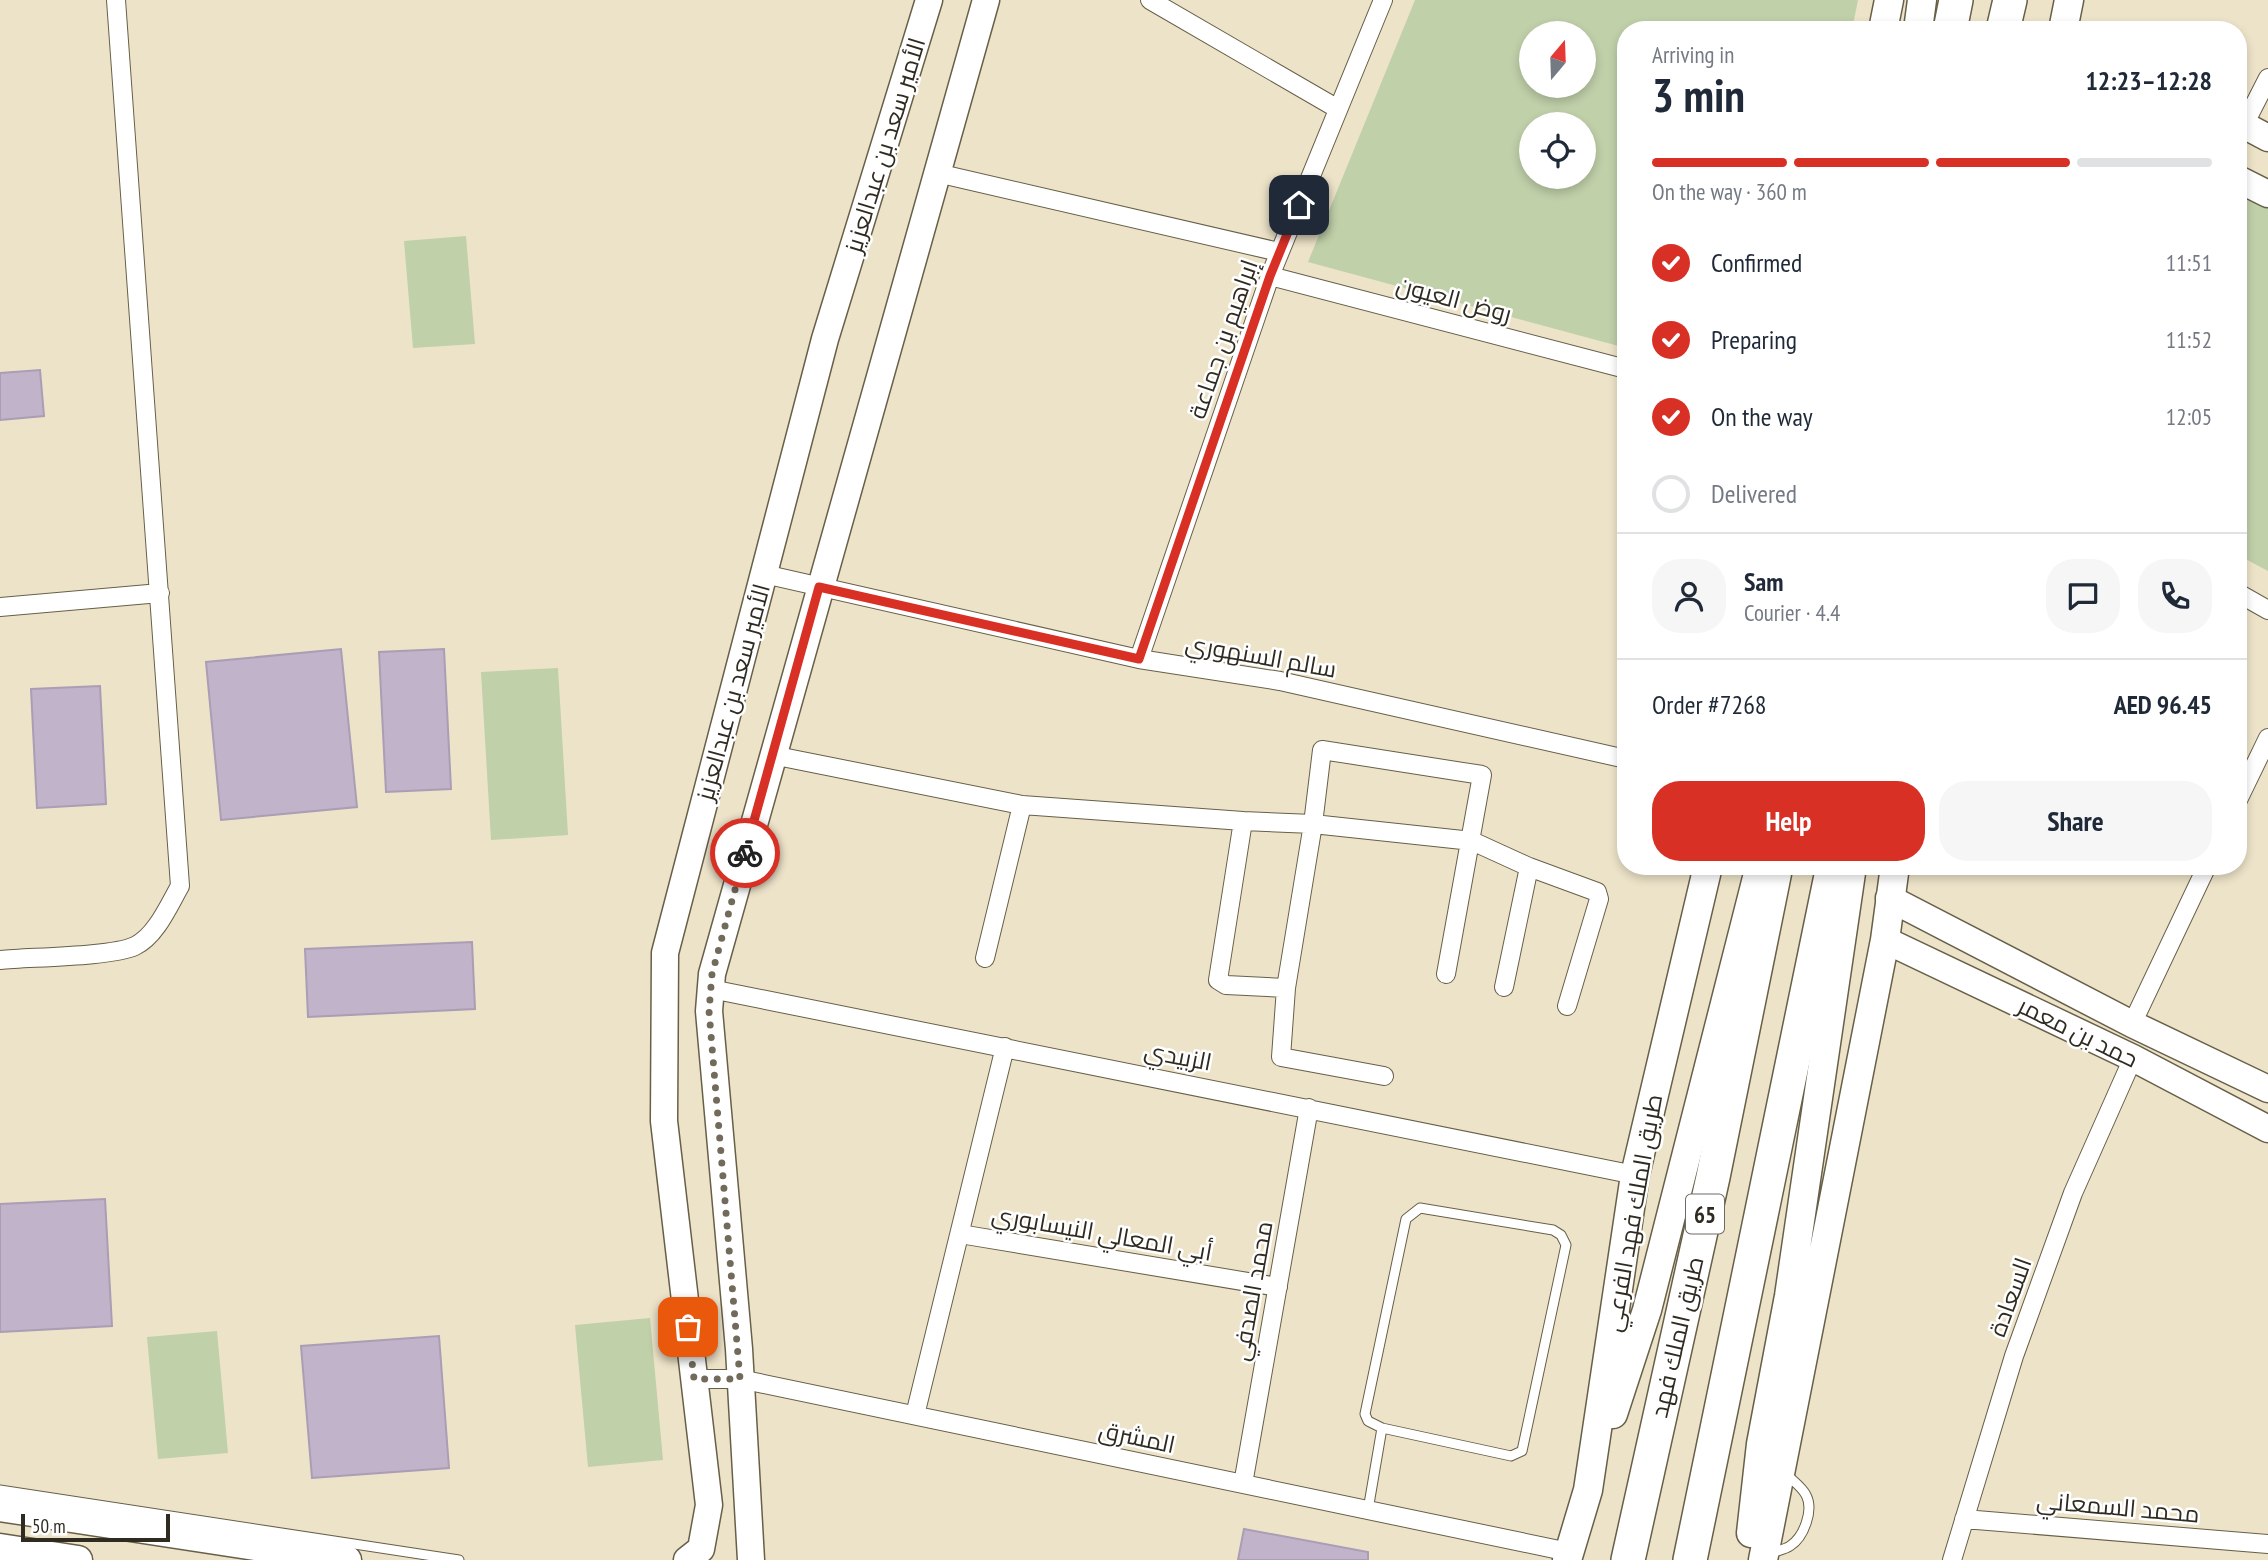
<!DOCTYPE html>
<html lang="en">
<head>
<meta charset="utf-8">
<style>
	body { margin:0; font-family:"PT Sans Narrow",Cairo,sans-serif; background:#f6f6f7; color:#1f2937; height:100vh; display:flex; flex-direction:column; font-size:26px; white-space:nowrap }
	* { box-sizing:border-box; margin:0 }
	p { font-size:23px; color:#747a83 }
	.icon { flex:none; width:38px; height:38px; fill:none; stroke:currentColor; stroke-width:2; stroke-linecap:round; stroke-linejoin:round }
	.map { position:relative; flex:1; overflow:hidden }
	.drawer { position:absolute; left:1617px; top:21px; width:630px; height:854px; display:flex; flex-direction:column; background:#fff; border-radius:28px; box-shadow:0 4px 10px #0003 }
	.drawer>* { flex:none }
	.needle { width:46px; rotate:19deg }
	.controls { position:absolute; left:1519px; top:21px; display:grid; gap:14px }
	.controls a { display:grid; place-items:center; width:77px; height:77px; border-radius:50%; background:#fff; box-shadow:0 4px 10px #0003; font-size:35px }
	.scale { position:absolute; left:21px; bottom:18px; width:149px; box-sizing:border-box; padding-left:7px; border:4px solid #2f2b21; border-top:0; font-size:19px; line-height:24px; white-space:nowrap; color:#2f2b21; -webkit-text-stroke:5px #fff; paint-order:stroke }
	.pin { position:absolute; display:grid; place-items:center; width:60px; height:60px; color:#fff; margin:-30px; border-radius:14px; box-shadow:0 4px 10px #0006 }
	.courier { position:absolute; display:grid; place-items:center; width:70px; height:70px; margin:-35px; border:5px solid #d93025; border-radius:50%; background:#fff; color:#222; box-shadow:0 2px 9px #0007 }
	.summary em { font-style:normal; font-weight:600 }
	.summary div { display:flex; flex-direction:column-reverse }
	.summary { display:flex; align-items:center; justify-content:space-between; height:119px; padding:0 35px }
	h1 { font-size:46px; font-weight:600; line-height:52px }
	.bar { display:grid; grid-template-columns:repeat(4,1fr); gap:10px 7px; align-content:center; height:84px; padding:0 35px }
	.bar i { height:9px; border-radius:5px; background:#e0e1e3 }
	.bar .on { background:#d93025 }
	.bar p { grid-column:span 4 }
	.line { display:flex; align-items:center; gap:18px; padding:0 35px; border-top:2px solid #e0e1e3 }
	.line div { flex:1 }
	.round { display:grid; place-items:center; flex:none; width:74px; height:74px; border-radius:28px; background:#f6f6f7 }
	ol { padding:0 35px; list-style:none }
	li { display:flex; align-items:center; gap:21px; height:77px }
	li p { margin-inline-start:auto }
	li .icon { padding:7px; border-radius:50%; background:#d93025; color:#fff; stroke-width:4 }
	li:last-child { color:#747a83 }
	li i { width:38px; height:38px; border:4px solid #e0e1e3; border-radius:50% }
	.action { display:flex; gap:14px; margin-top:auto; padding:14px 35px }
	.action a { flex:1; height:80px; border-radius:28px; background:#d93025; color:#fff; font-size:28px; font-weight:600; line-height:80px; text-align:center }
	.action a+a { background:#f6f6f7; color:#1f2937 }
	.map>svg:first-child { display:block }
	.green { fill:#c0d0a9; fill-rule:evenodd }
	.building { fill:#c0b3ca; stroke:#aa9db4; stroke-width:2 }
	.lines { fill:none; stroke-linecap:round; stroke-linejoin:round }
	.lane-casing { stroke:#675f48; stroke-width:11 }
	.street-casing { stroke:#675f48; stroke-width:20 }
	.secondary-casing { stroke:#675f48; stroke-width:29 }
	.primary-casing { stroke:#675f48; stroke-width:31 }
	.highway-casing { stroke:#675f48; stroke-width:36 }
	.lane { stroke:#fff; stroke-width:9 }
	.street { stroke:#fff; stroke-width:18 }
	.secondary { stroke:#fff; stroke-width:26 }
	.primary { stroke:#fff; stroke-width:28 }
	.highway { stroke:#fff; stroke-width:33 }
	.done { stroke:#726b5c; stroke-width:7; stroke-dasharray:0 12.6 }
	.route { stroke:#d93025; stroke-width:9 }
	.labels { text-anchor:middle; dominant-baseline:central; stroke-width:5; stroke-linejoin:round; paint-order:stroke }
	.shield { fill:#fff; stroke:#6d6b64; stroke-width:2 }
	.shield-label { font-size:23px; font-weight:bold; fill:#2f2b21 }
	.street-label { font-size:24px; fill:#2f2b21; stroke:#fff }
</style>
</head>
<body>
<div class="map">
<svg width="2268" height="1560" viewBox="0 0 2268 1560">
	<rect width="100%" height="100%" fill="#ede3c9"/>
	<path class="green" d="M 1415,0 L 1858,0 L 1852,30 L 1626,30 L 1626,348 L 1308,262 ZM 1584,33 L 1584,86 L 1531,86 L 1531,33 ZM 1584,124 L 1584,177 L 1531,177 L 1531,124 Z
		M 2238,193 L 2268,208 L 2268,571 L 2238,555 Z
		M 466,236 L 475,344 L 413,348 L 404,241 Z
		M 558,668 L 568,835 L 491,840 L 481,672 Z
		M 650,1318 L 663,1460 L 588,1467 L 575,1325 Z
		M 217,1331 L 228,1453 L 158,1459 L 147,1337 Z"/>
	<path class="building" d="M 40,370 L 44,416 L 0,420 L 0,373 Z
		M 341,649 L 357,807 L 221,820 L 206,662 Z
		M 444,649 L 451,789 L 386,792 L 379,652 Z
		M 100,686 L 106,804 L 37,808 L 31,689 Z
		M 472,942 L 475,1009 L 308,1017 L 305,949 Z
		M 105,1199 L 112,1326 L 0,1332 L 0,1204 Z
		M 439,1336 L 449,1468 L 312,1478 L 301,1346 Z
		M 1244,1529 L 1368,1552 L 1368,1560 L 1238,1560 Z"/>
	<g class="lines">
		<g class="lane-casing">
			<path id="lane" d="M 0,1490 L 459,1560
				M 1368,1510 L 1382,1428 L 1368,1421 L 1365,1414 L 1406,1219 L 1420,1208 L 1553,1230 L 1561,1235 L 1566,1245 L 1522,1451 L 1511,1456 L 1382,1428
				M 1769,1554 C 1775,1551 1784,1550 1790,1546 C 1804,1537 1814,1510 1806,1495 C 1802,1487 1793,1481 1786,1474"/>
		</g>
		<g class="street-casing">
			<path id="street" d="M 1150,0 L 1338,109
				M 2244,125 L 2268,78
				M 937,173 L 1279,252
				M 1270,276 L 1626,369
				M 764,574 L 1139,659 L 1280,681 L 1626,759
				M 2238,593 L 2268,610
				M 0,607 L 160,593
				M 1139,659 L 1270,276 L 1383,0
				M 772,755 L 1022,805 L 1243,821
				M 2238,800 L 2268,738
				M 985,958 L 1022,805
				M 0,960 C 30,957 111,957 135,946 C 156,936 169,905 180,886 L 116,0
				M 1446,974 L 1482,775 L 1322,750 L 1313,824 L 1243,821 L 1218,980 L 1226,985 L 1286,988 L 1313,824 L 1472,841 L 1529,867 L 1597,892 L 1599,899 L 1567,1006
				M 1504,987 L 1529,867
				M 1286,988 L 1281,1057 L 1384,1076
				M 711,989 L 1635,1175
				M 2132,1024 L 2207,866
				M 960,1234 L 1278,1287
				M 694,1379 L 740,1379 L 1569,1552
				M 915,1415 L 1005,1047
				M 1243,1484 L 1309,1108
				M 1964,1519 L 2268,1544
				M 1952,1560 L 2014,1356 L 2073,1193 L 2133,1058"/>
		</g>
		<g class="secondary-casing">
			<path id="secondary" d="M 2238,122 L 2268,138
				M 2238,179 L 2268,194
				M 1889,898 L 2132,1024 L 2268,1089
				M 1885,940 L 2133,1058 L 2268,1129
				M 687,1560 L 701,1549 L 709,1505 L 664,1121 L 665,953 L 825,339 L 929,0
				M 751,1560 L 739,1349 L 709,1011 L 712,974 L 986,0"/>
		</g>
		<g class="primary-casing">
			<path id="primary" d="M 1883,30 L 1889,0
				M 1918,30 L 1922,0
				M 2063,30 L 2069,0
				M 1613,1414 L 1647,1310 L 1760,866
				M 0,1507 L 347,1560
				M 1751,1533 L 1761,1444 L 1789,1296 L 1852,866
				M 0,1548 L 78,1560
				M 1567,1560 L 1588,1490 L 1635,1175 L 1708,866
				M 1763,1560 L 1885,940 L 1895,866"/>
		</g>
		<g class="highway-casing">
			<path id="highway" d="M 1950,30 L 1956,0
				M 2003,30 L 2010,0
				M 1628,1560 L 1713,1177 L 1776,866
				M 1690,1560 L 1833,866"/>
		</g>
		<use href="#lane" class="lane"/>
		<use href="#street" class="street"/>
		<use href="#secondary" class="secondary"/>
		<use href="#primary" class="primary"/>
		<use href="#highway" class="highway"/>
	</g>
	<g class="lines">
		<path class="done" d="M 688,1327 L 694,1379 L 740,1379 L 709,1011 L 712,974 L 745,853"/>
		<path class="route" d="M 745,853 L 819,587 L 1139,659 L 1270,276 L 1299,205"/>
	</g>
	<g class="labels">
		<rect class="shield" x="1686" y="1194.5" width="38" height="39" rx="5"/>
		<g class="shield-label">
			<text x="1705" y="1214">65</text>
		</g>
		<g class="street-label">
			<text transform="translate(885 145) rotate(-73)">الأمير سعد بن عبدالعزيز</text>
			<text transform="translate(1454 299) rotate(15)">روض العيون</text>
			<text transform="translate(1223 339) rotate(-71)">إبراهيم بن جماعة</text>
			<text transform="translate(1261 656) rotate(10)">سالم السنهوري</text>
			<text transform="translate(733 692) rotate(-75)">الأمير سعد بن عبدالعزيز</text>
			<text transform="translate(2078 1032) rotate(26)">حمد بن معمر</text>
			<text transform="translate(1178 1056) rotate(11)">الزبيدي</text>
			<text transform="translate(1633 1213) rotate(-80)">طريق الملك فهد الفرعي</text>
			<text transform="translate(1102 1233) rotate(10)">أبي المعالي النيسابوري</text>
			<text transform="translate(1252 1291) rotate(-80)">محمد الصدفي</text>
			<text transform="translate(2010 1297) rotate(-70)">السعادة</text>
			<text transform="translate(1677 1337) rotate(-77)">طريق الملك فهد</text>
			<text transform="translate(1137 1437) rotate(12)">المشرق</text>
			<text transform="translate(2118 1507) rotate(5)">محمد السمعاني</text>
		</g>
	</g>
</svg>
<div class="controls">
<a><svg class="needle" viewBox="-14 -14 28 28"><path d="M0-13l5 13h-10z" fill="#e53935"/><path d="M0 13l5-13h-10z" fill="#747a83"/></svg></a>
<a><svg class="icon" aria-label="locate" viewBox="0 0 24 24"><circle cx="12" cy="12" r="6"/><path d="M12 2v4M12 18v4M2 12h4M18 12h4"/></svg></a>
</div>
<div class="scale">50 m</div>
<div class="pin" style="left:688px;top:1327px;background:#ea580c"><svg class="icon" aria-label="bag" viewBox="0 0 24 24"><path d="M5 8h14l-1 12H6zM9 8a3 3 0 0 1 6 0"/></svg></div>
<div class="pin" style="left:1299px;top:205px;background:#1f2937"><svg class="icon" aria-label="home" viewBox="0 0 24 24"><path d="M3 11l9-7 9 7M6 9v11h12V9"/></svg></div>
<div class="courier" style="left:745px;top:853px"><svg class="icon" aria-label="bike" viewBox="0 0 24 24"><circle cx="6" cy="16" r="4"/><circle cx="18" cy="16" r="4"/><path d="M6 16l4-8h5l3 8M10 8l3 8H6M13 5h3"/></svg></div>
<section class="drawer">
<div class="summary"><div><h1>3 min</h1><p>Arriving in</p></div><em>12:23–12:28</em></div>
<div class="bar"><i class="on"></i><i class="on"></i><i class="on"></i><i></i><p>On the way · 360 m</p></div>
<ol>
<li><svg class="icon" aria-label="check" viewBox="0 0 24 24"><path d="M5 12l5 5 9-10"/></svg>Confirmed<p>11:51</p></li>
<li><svg class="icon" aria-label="check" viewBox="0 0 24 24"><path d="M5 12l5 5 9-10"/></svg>Preparing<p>11:52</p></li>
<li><svg class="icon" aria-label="check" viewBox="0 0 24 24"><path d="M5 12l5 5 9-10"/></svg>On the way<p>12:05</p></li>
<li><i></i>Delivered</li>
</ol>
<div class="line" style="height:126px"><a class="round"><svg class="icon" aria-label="person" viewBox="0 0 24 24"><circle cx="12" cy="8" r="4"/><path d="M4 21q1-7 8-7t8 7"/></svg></a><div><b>Sam</b><p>Courier · 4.4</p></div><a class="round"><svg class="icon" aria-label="chat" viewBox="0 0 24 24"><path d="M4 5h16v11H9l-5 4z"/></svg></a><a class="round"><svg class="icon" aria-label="phone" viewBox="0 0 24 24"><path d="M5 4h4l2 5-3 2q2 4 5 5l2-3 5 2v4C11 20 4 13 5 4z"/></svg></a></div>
<div class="line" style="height:91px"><div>Order #7268</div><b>AED 96.45</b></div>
<div class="action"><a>Help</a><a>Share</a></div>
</section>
</div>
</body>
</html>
